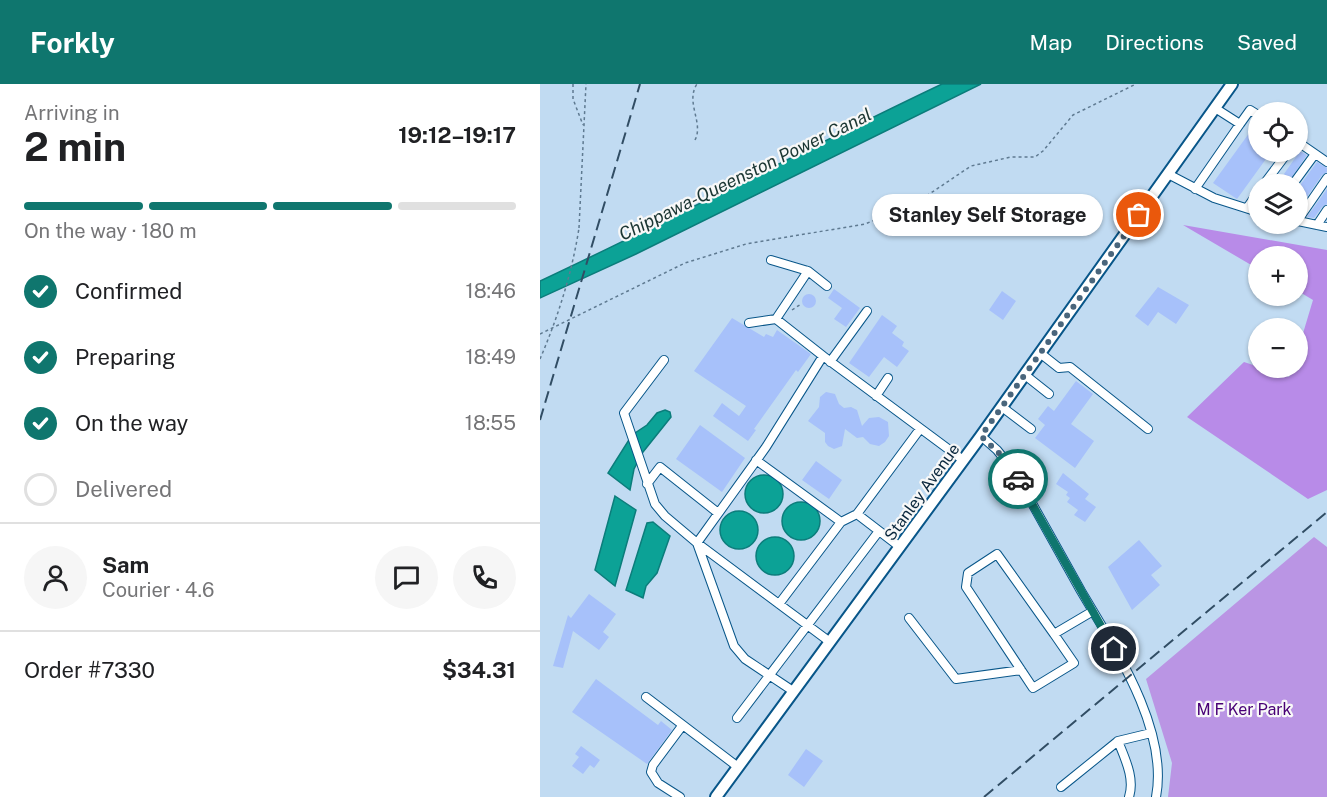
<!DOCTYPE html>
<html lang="en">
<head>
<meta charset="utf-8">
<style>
	body { margin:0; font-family:"Public Sans",sans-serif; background:#f6f6f6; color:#202124; height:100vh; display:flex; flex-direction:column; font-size:22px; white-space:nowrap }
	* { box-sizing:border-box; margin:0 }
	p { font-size:20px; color:#757577 }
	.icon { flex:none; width:33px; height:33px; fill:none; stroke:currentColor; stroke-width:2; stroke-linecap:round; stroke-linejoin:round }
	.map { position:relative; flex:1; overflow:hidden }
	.panel { display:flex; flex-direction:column; background:#fff; width:540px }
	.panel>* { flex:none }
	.fabs { position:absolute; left:708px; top:18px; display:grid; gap:12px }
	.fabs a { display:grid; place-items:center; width:60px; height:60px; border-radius:50%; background:#fff; box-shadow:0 2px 4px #0004; font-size:30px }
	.pin { position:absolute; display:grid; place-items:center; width:51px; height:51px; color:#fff; margin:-26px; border:3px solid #fff; border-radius:50%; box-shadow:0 2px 6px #0007 }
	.courier { position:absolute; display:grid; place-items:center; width:60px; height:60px; margin:-30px; border:4px solid #0f766e; border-radius:50%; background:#fff; color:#222; box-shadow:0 2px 8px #0007 }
	.bubble { position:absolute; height:42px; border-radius:21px; background:#fff; box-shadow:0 2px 4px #0004; font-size:20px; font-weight:700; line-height:42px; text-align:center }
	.overview em { font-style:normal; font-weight:700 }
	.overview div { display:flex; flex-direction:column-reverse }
	.overview { display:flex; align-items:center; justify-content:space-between; height:102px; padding:0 24px }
	h1 { font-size:39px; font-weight:700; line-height:45px }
	.bar { display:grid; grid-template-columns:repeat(4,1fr); gap:9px 6px; align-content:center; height:72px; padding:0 24px }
	.bar i { height:8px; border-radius:4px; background:#e0e0e0 }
	.bar .current { background:#0f766e }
	.bar p { grid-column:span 4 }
	.line { display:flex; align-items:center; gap:15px; padding:0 24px; border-top:2px solid #e0e0e0 }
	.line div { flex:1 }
	.round { display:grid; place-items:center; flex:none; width:63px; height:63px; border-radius:32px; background:#f6f6f6 }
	ol { padding:0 24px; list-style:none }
	li { display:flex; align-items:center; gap:18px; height:66px }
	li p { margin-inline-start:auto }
	li .icon { padding:6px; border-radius:50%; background:#0f766e; color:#fff; stroke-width:4 }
	li:last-child { color:#757577 }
	li i { width:33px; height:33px; border:3px solid #e0e0e0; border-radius:50% }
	header { display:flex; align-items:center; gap:36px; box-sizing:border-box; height:84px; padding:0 30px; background:#0f766e; color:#fff }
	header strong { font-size:28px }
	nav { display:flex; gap:33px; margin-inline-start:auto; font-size:21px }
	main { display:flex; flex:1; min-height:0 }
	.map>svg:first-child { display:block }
	.green { fill:#ba95e4 }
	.forest { fill:#b88be8 }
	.water { fill:#0ca296; stroke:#0b7d7b; stroke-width:1.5 }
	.building { fill:#a7c1fa }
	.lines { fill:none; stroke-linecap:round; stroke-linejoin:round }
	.minor-casing { stroke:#085689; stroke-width:10 }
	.major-casing { stroke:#085689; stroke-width:14 }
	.path { stroke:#5f7a91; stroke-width:1.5; stroke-dasharray:3 3; stroke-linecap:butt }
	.minor { stroke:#fff; stroke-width:8 }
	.major { stroke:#fff; stroke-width:10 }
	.rail { stroke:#314d64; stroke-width:2; stroke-dasharray:12 6; stroke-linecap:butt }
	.path-bridge { stroke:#5f7a91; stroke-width:1.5; stroke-dasharray:3 3; stroke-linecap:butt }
	.done { stroke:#4a667c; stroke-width:6; stroke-dasharray:0 10.8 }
	.route { stroke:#0f766e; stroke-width:8 }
	.labels { text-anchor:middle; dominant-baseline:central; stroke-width:4.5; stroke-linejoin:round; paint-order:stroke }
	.street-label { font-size:16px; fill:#0a273d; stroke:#f8f8f8 }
	.park-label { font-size:16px; fill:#480075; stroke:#f8f8f8 }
	.water-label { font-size:18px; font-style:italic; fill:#1b3633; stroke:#f8f8f8 }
</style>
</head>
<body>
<header>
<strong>Forkly</strong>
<nav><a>Map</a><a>Directions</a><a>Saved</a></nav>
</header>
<main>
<section class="panel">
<div class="overview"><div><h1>2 min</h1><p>Arriving in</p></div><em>19:12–19:17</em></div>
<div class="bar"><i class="current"></i><i class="current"></i><i class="current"></i><i></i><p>On the way · 180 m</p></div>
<ol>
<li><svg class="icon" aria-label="check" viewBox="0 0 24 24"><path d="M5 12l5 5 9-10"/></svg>Confirmed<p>18:46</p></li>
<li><svg class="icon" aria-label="check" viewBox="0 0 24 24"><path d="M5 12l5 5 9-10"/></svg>Preparing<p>18:49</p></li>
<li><svg class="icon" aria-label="check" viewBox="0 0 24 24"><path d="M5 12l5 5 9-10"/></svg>On the way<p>18:55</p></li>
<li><i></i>Delivered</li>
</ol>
<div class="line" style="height:108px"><a class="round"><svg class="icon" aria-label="person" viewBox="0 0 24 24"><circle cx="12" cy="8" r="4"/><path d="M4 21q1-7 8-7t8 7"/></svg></a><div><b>Sam</b><p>Courier · 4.6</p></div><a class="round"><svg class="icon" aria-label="chat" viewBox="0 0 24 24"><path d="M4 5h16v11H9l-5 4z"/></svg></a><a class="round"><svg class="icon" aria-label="phone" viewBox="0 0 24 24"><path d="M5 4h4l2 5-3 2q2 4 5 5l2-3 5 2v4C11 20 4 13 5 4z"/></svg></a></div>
<div class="line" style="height:78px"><div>Order #7330</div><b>$34.31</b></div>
</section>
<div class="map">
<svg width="787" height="713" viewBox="0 0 787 713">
	<rect width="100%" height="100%" fill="#c1dbf2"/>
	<path class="green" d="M 774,453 L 787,463 L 787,713 L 628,713 L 632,679 L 606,595 Z"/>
	<path class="forest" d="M 643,141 L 787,166 L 787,406 L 768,415 L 647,333 L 704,278 L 749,293 L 752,284 L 758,284 L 758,266 L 773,216 L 758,207 L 758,172 L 718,172 L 718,185 Z"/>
	<path class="water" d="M 402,0 L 441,0 L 96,170 L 0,214 L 0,197 C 135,134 267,64 402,0 Z
		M 125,326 L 130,328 L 131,333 L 103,368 L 94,385 L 90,406 L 68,389 L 92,351 L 107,341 L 117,329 Z
		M205 410a19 19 0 1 1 38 0a19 19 0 1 1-38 0Z
		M 75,412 L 96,426 L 75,502 L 55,486 Z
		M242 437a19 19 0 1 1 38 0a19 19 0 1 1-38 0Z
		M180 446a19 19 0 1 1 38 0a19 19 0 1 1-38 0Z
		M 113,438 L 130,452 L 117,489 L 106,502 L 103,514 L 86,506 L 107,439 Z
		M216 472a19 19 0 1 1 38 0a19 19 0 1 1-38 0Z"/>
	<path class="building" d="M 715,41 L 718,43 L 718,68 L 731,68 L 697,115 L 673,99 Z
		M 760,67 L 767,71 L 747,100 L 737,100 Z
		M 777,78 L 787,84 L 787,88 L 782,91 L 758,126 L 758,104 Z
		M 787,105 L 787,120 L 782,123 L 774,134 L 767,133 Z
		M 618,203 L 649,221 L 636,240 L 618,228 L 608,242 L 595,232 Z
		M 294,205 L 320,224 L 306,243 L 294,235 L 302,224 L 288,214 Z
		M 462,207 L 476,217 L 463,236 L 449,226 Z
		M262 217a7 7 0 1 1 14 0a7 7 0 1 1-14 0Z
		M 342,231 L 357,242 L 352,249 L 364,258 L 362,262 L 369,267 L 357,283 L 344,273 L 329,293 L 309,279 Z
		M 192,234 L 224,253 L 226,250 L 233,253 L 237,246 L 271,270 L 258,288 L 256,286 L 214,345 L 216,346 L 208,357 L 173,332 L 182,319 L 199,332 L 206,322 L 154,287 Z
		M 536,297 L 553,310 L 531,340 L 554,357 L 535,384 L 495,354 L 505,341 L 498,335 L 508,322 L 514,327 Z
		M 286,308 L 295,310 L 299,320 L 304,324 L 311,323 L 317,326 L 322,342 L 329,334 L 339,333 L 348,338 L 349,352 L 345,358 L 339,362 L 330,360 L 323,353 L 317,354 L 305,345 L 302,362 L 294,365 L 288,362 L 285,358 L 285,349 L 268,337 L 279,323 L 280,313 Z
		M 160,341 L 205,374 L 182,408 L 136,375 Z
		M 276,377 L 302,396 L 289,415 L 262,396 Z
		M 523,389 L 549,410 L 545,415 L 556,423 L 545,438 L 534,431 L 538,426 L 527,418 L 530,414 L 526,411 L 528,408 L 516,400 Z
		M 599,456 L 622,482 L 611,491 L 620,501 L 592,526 L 568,483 Z
		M 49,510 L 76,530 L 63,548 L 69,553 L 59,566 L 33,547 L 23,584 L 13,582 L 28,531 L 31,534 Z
		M 56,595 L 118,641 L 121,637 L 132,646 L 107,680 L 32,628 Z
		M 41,662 L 60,676 L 54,684 L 50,681 L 43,690 L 32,682 L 39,673 L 35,670 Z
		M 266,665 L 283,677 L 264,703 L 248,691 Z"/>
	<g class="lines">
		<g class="minor-casing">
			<path id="minor" d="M 675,24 L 700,40 L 710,26 L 718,31
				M 758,58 L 787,78
				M 628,90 L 674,114 L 718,128
				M 724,100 L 748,68
				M 753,100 L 775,70
				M 655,105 L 700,40
				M 707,124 L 718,108
				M 758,136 L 787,94
				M 758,137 L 787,143
				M 777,141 L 787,126
				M 231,176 L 268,187 L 287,202
				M 236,235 L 268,187
				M 209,239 L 236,235 L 283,272
				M 500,269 L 519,284 L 530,283 L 608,345
				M 124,276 L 84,329 L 115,420 L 125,432 L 157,459 L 290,558
				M 290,278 L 327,227
				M 485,291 L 509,310
				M 336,312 L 348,294
				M 462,323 L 491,345
				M 441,352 L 457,366 L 474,387 C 496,427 519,467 541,507 C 574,563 629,645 616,713
				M 216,376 L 301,438 L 317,430
				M 107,400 L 120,383 L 178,429
				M 360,463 L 317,430 L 380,345
				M 239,520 L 301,438
				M 369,534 L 416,595 L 481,586
				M 514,550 L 534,579 L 493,604 L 426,503 L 428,489 L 457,470 L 514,550 L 553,527
				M 253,607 L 205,575 L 194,562 L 157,459 L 226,363 L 283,272 L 423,376
				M 106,613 L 198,683
				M 197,634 L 339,447
				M 578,657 L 611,649
				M 521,703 L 578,657 C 585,675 595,694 589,713
				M 140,713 L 118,699 L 111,688 L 113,681 L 142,642"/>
		</g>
		<g class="major-casing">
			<path id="major" d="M 176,713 L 441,352 L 692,0"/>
		</g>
		<path class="path" d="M 33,0 L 33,15 L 43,41
			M 155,56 C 164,39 145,18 157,0
			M 39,144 L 46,0
			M 252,226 L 261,220
			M 0,250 L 145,179 L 206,160 L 325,140 L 376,119 L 431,82 L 471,73 L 495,73 L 503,67 L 533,31 L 596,0"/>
		<use href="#minor" class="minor"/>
		<use href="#major" class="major"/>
		<path class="rail" d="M 0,336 L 100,0
			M 444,713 L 787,428"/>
		<path class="path-bridge" d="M 0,275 C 18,233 32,189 39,144"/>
	</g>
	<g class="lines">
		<path class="done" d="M 478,395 L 466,376 L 441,352 L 599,131"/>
		<path class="route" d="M 478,395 L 574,565"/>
	</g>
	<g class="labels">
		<g class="street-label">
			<text transform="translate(382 408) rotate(-54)">Stanley Avenue</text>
		</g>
		<g class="park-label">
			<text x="704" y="625">M F Ker Park</text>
		</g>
		<g class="water-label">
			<text transform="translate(205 90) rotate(-26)">Chippawa-Queenston Power Canal</text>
		</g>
	</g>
</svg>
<div class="fabs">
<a><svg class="icon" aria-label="locate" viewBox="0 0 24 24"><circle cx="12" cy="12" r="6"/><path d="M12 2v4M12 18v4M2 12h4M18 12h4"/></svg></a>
<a><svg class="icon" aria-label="layers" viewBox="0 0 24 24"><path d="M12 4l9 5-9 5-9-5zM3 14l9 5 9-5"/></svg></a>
<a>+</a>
<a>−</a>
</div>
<div class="pin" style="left:599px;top:131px;background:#ea580c"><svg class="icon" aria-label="bag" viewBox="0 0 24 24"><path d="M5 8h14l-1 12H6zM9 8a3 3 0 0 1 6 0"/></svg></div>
<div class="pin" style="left:574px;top:565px;background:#1f2937"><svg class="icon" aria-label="home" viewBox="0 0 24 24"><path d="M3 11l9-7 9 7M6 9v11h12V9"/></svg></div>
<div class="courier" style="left:478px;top:395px"><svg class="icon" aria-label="car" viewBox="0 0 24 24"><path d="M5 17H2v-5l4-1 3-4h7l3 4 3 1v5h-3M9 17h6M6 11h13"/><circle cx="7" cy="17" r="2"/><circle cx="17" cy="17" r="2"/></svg></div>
<div class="bubble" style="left:332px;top:110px;width:231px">Stanley Self Storage</div>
</div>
</main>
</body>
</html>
